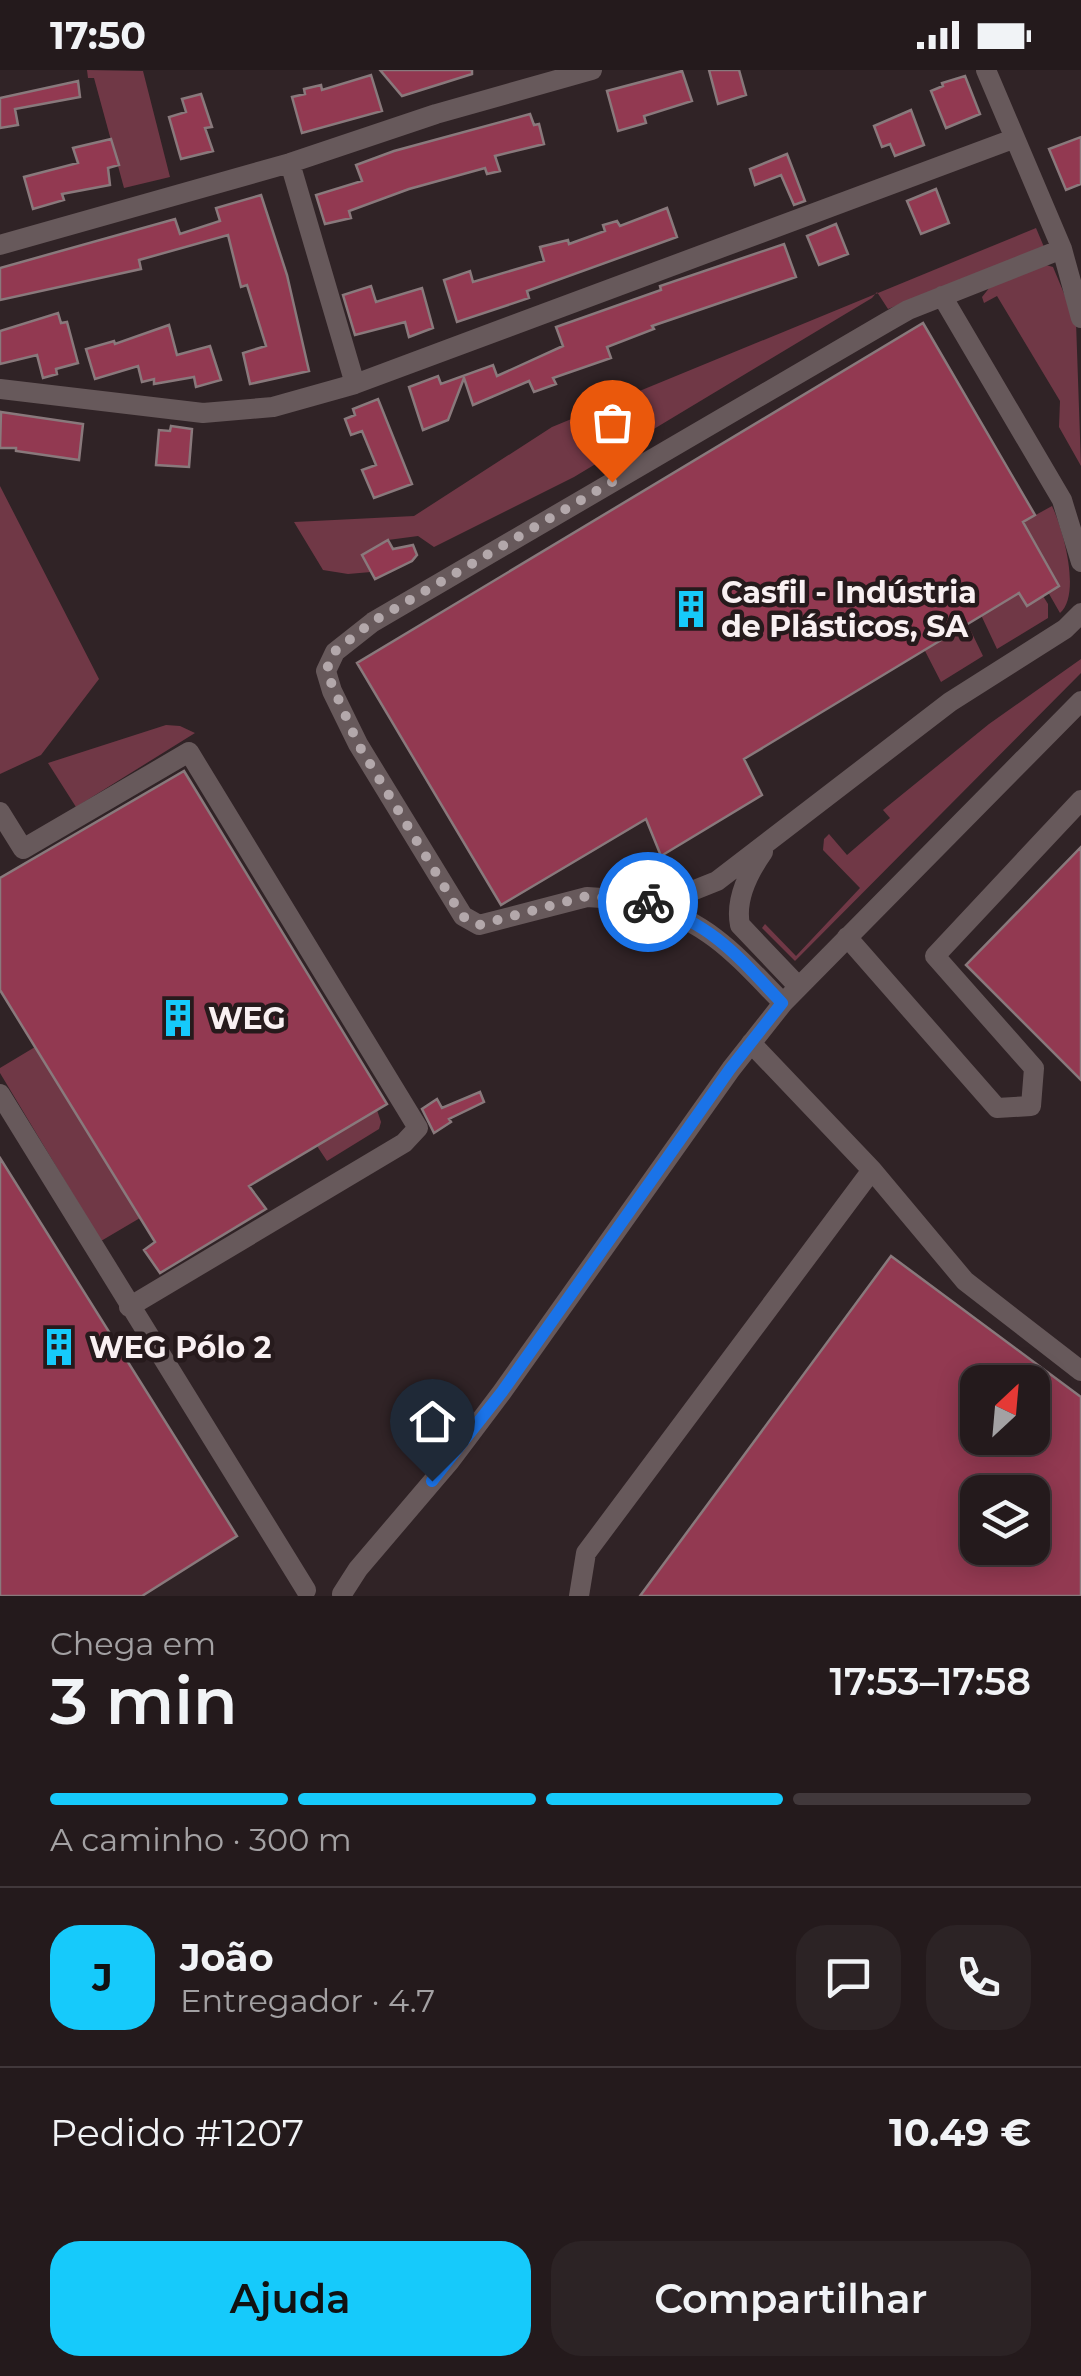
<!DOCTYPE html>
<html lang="pt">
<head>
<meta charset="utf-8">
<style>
	body { margin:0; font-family:Montserrat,sans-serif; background:#2c2325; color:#f1f3f6; height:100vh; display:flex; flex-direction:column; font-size:38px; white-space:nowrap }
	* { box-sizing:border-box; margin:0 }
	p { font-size:32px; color:#a3a1a3 }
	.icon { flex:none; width:55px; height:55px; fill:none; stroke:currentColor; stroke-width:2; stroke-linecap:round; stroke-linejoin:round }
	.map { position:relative; height:1526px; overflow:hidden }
	.sheet { display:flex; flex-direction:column; background:#241a1c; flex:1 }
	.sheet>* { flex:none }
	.needle { width:65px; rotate:26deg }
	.tools { position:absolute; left:960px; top:1295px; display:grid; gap:20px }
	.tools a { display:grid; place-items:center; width:90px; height:90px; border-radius:20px; background:#241a1c; box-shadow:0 5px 25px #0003,0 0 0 2px #41383b; font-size:50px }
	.pin { position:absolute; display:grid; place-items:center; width:85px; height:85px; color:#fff; margin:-102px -42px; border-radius:50% 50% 50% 0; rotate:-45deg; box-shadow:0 0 10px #0007 }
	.pin .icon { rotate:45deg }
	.courier { position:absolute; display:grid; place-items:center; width:100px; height:100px; margin:-50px; border:8px solid #1a73e8; border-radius:50%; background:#fff; color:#222; box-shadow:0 2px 12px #0007 }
	.headline em { font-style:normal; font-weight:600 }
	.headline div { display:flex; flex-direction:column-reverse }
	.headline { display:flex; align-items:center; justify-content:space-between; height:170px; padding:0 50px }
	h1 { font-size:65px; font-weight:600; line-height:75px }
	.bar { display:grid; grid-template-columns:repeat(4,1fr); gap:15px 10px; align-content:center; height:120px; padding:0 50px }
	.bar i { height:12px; border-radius:8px; background:#41383b }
	.bar .selected { background:#16cafb }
	.bar p { grid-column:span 4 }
	.line { display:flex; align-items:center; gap:25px; padding:0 50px; border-top:2px solid #41383b }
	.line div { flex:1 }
	.round { display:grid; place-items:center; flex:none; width:105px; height:105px; border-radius:30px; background:#2c2325 }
	.button { display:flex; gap:20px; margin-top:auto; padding:20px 50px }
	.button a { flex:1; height:115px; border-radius:30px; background:#16cafb; color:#111; font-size:40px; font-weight:600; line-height:115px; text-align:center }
	.button a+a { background:#2c2325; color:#f1f3f6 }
	.status { display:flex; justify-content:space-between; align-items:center; height:70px; padding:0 50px; background:#241a1c; direction:ltr }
	.status svg { height:28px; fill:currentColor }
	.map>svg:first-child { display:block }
	.green { fill:#703846 }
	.building { fill:#923951; stroke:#89797c; stroke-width:2.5; fill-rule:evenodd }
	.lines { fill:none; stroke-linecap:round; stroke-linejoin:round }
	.minor { stroke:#67595b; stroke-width:20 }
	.done { stroke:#b3a8ab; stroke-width:10; stroke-dasharray:0 18 }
	.route { stroke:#1a73e8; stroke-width:12 }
	.labels { text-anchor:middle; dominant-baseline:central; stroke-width:9; stroke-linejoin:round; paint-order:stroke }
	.poi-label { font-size:30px; font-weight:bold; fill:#f9f0f2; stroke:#261a1c; text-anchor:start }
</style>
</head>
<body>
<div class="status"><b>17:50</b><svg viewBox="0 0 49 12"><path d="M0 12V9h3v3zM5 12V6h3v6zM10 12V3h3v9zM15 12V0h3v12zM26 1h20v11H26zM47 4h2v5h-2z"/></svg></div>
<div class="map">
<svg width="1081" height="1526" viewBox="0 0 1081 1526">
	<rect width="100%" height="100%" fill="#302326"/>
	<path class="green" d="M 87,0 L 143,1 L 170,107 L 124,118 L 94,8 L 88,8 Z
		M 1036,158 L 1044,177 L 888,239 L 877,222 L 872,228 L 574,407 L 434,477 L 418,466 L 388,470 L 362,485 L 371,502 L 348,504 L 323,500 L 294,452 L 414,446 L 552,357 Z
		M 1046,195 L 1053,197 L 1076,252 L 1081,396 L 1059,357 L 1060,331 L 997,226 L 984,233 L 982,227 L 990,217 Z
		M 0,416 L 99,609 L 41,685 L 0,704 Z
		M 1052,436 C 1064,461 1081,525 1060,543 L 1048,522 L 1059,515 L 1023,452 Z
		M 1019,523 L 1027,536 L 1043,526 L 1048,534 L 1048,548 L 997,579 L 981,545 Z
		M 967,553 L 983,586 L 941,612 L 924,579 Z
		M 1081,589 L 1081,603 L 795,891 L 762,858 L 765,854 L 796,886 L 860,818 L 823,780 L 824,769 L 829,764 L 847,785 L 890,748 L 883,740 L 989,654 Z
		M 166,655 L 180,656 L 195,663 L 76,737 L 48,693 Z
		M 35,977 L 140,1148 L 101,1171 L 0,1003 L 0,998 Z
		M 377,1040 L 381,1052 L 379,1059 L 327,1091 L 317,1076 Z"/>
	<path class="building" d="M 380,0 L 472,0 L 472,4 L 402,26 Z
		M 709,0 L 739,0 L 746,25 L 718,34 Z
		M 682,1 L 692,31 L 644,46 L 646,53 L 618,61 L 607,21 Z
		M 371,5 L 382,41 L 302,63 L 292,27 L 305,24 L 304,19 L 321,15 L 322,20 Z
		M 965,6 L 980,44 L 946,58 L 931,21 L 943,16 L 942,13 Z
		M 78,11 L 80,27 L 15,39 L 18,55 L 0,58 L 0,28 Z
		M 201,24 L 212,57 L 205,58 L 213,81 L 181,89 L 169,47 L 186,42 L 182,29 Z
		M 911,40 L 924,75 L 895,86 L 890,74 L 882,77 L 874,56 Z
		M 530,44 L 534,55 L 539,54 L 544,74 L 495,86 L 500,101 L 487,104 L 485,98 L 409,119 L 349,141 L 351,148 L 325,154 L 316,125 L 362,111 L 356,95 L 394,81 Z
		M 1081,67 L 1081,114 L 1066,120 L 1049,79 Z
		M 111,69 L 119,95 L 108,98 L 110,115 L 62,124 L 64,130 L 33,139 L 24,107 L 78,93 L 73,78 Z
		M 787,84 L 805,131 L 794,135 L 781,105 L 755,115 L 750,99 Z
		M 936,119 L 949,153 L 921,164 L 907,131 Z
		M 261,125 L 287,205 L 309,301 L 250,314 L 243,283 L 266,276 L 247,215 L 241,217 L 228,165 L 139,190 L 141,199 L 0,230 L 0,198 L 175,149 L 180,164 L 220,151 L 216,138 Z
		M 667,138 L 677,167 L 527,221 L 529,228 L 457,252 L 444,210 L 470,201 L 473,212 L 544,191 L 540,177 L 568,170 L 569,174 L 605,161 L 603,155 L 617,151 L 620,156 Z
		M 836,154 L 848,184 L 819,195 L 807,166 Z
		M 784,174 L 796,207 L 652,256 L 654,259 L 607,277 L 611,288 L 553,308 L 556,314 L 534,322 L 529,311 L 473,335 L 464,308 L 448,350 L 423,360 L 409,317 L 438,306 L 441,314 L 493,295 L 497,306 L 563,276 L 556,257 L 661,220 L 660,216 Z
		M 371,216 L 376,232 L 422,218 L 433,258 L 409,267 L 405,252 L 355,265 L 343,225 Z
		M 58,243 L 61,253 L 67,252 L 78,293 L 56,299 L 57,304 L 43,308 L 37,285 L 0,294 L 0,261 Z
		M 923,253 L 1035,445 L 1023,452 L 1059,516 L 1027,536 L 1019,523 L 744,689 L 762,725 L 661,786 L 646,749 L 501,835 L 357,593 Z
		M 169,255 L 177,285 L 210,276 L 221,310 L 196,317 L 194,307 L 154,314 L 154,309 L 142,312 L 138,296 L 95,309 L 86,279 L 114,271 L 115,274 Z
		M 378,329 L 412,414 L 374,428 L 362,400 L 376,395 L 362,361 L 351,365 L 345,349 L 355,345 L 353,339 Z
		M 1,342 L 83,354 L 79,390 L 16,381 L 16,378 L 0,378 Z
		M 171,356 L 192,359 L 189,397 L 156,395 L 159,360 L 170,361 Z
		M 388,470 L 393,479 L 413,475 L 417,485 L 412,491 L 375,509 L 362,485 Z
		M 184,701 L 387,1034 L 249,1116 L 266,1139 L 160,1203 L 144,1180 L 155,1172 L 0,920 L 0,808 Z
		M 1081,777 L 1081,1010 L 966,895 Z
		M 480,1022 L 484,1032 L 449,1049 L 451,1052 L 434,1063 L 422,1039 L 437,1029 L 442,1038 Z
		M 0,1088 L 237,1466 L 142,1526 L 0,1526 Z
		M 891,1186 L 1081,1327 L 1081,1526 L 640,1526 ZM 978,1312 L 1032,1312 L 1032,1368 L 978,1368 ZM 978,1422 L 1032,1422 L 1032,1478 L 978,1478 Z"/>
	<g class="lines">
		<path class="minor" d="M 986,0 L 1062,179 L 1081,248
			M 290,93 L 355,314
			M 0,175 L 290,93 L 436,44 L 592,0
			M 1062,179 L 908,240 L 887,252 L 373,552 L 335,582 L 326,601 L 332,621 L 358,674 L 463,846 L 479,855 L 587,827 L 631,830 L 677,827 L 717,811 L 950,632 L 1065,559 L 1081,543
			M 942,226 L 1062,430 L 1081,492
			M 0,319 L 203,343 L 273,337 L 355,314 L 1013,69
			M 0,742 L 23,779 L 189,682 L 418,1058 L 404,1073 L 129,1237
			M 763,782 C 749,802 735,830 740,855 L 798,916
			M 646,832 C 714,857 734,883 783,933
			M 847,867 L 997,1038 L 1031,1036 L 1034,998 L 935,886 L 1081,730
			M 751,973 L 872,1100 L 965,1211 L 1081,1301
			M 0,1024 L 306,1520
			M 342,1524 L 358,1499 L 450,1391 L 502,1322 L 731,999 L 783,933 L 1081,631
			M 579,1526 L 586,1483 L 872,1100"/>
	</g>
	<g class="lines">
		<path class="done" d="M 612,412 L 372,552 L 334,582 L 326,601 L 358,674 L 462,846 L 479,855 L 587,826 L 648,832"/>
		<path class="route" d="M 432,1411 L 502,1322 L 730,999 L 782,933 C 735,883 715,857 648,832"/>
	</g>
	<defs>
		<g id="building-bare" transform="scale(3)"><path d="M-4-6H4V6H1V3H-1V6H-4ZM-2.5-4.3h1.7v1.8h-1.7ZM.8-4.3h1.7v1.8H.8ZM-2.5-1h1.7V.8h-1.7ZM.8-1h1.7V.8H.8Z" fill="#16cafb" stroke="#261a1c" stroke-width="2.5" paint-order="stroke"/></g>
	</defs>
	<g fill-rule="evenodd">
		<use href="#building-bare" x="691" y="539"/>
		<use href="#building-bare" x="178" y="948"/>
		<use href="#building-bare" x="59" y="1277"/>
	</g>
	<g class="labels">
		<g class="poi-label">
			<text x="721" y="522">Casfil - Indústria<tspan x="721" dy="34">de Plásticos, SA</tspan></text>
			<text x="208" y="948">WEG</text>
			<text x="89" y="1277">WEG Pólo 2</text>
		</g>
	</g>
</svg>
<div class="tools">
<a><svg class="needle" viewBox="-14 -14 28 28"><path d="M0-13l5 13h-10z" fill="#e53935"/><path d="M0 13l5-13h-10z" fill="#a3a1a3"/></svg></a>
<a><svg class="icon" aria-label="layers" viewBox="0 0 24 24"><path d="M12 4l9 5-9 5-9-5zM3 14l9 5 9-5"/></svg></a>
</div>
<div class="pin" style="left:612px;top:412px;background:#ea580c"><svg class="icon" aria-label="bag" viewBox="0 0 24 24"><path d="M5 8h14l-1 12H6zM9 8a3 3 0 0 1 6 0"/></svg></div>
<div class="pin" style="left:432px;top:1411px;background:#1f2937"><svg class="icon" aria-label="home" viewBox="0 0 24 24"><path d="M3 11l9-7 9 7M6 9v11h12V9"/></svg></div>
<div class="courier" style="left:648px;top:832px"><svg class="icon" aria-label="bike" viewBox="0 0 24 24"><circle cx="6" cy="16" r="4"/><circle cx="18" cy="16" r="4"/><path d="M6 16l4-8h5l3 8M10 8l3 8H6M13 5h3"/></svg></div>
</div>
<section class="sheet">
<div class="headline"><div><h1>3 min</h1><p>Chega em</p></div><em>17:53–17:58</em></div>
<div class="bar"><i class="selected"></i><i class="selected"></i><i class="selected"></i><i></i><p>A caminho · 300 m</p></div>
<div class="line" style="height:180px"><b class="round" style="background:#16cafb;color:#111">J</b><div><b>João</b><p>Entregador · 4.7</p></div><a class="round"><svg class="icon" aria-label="chat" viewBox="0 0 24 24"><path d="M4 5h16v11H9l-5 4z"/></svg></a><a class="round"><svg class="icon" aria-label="phone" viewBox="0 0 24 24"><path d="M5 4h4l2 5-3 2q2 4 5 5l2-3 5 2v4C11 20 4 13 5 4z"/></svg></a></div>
<div class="line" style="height:130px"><div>Pedido #1207</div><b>10.49 €</b></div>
<div class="button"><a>Ajuda</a><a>Compartilhar</a></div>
</section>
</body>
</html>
